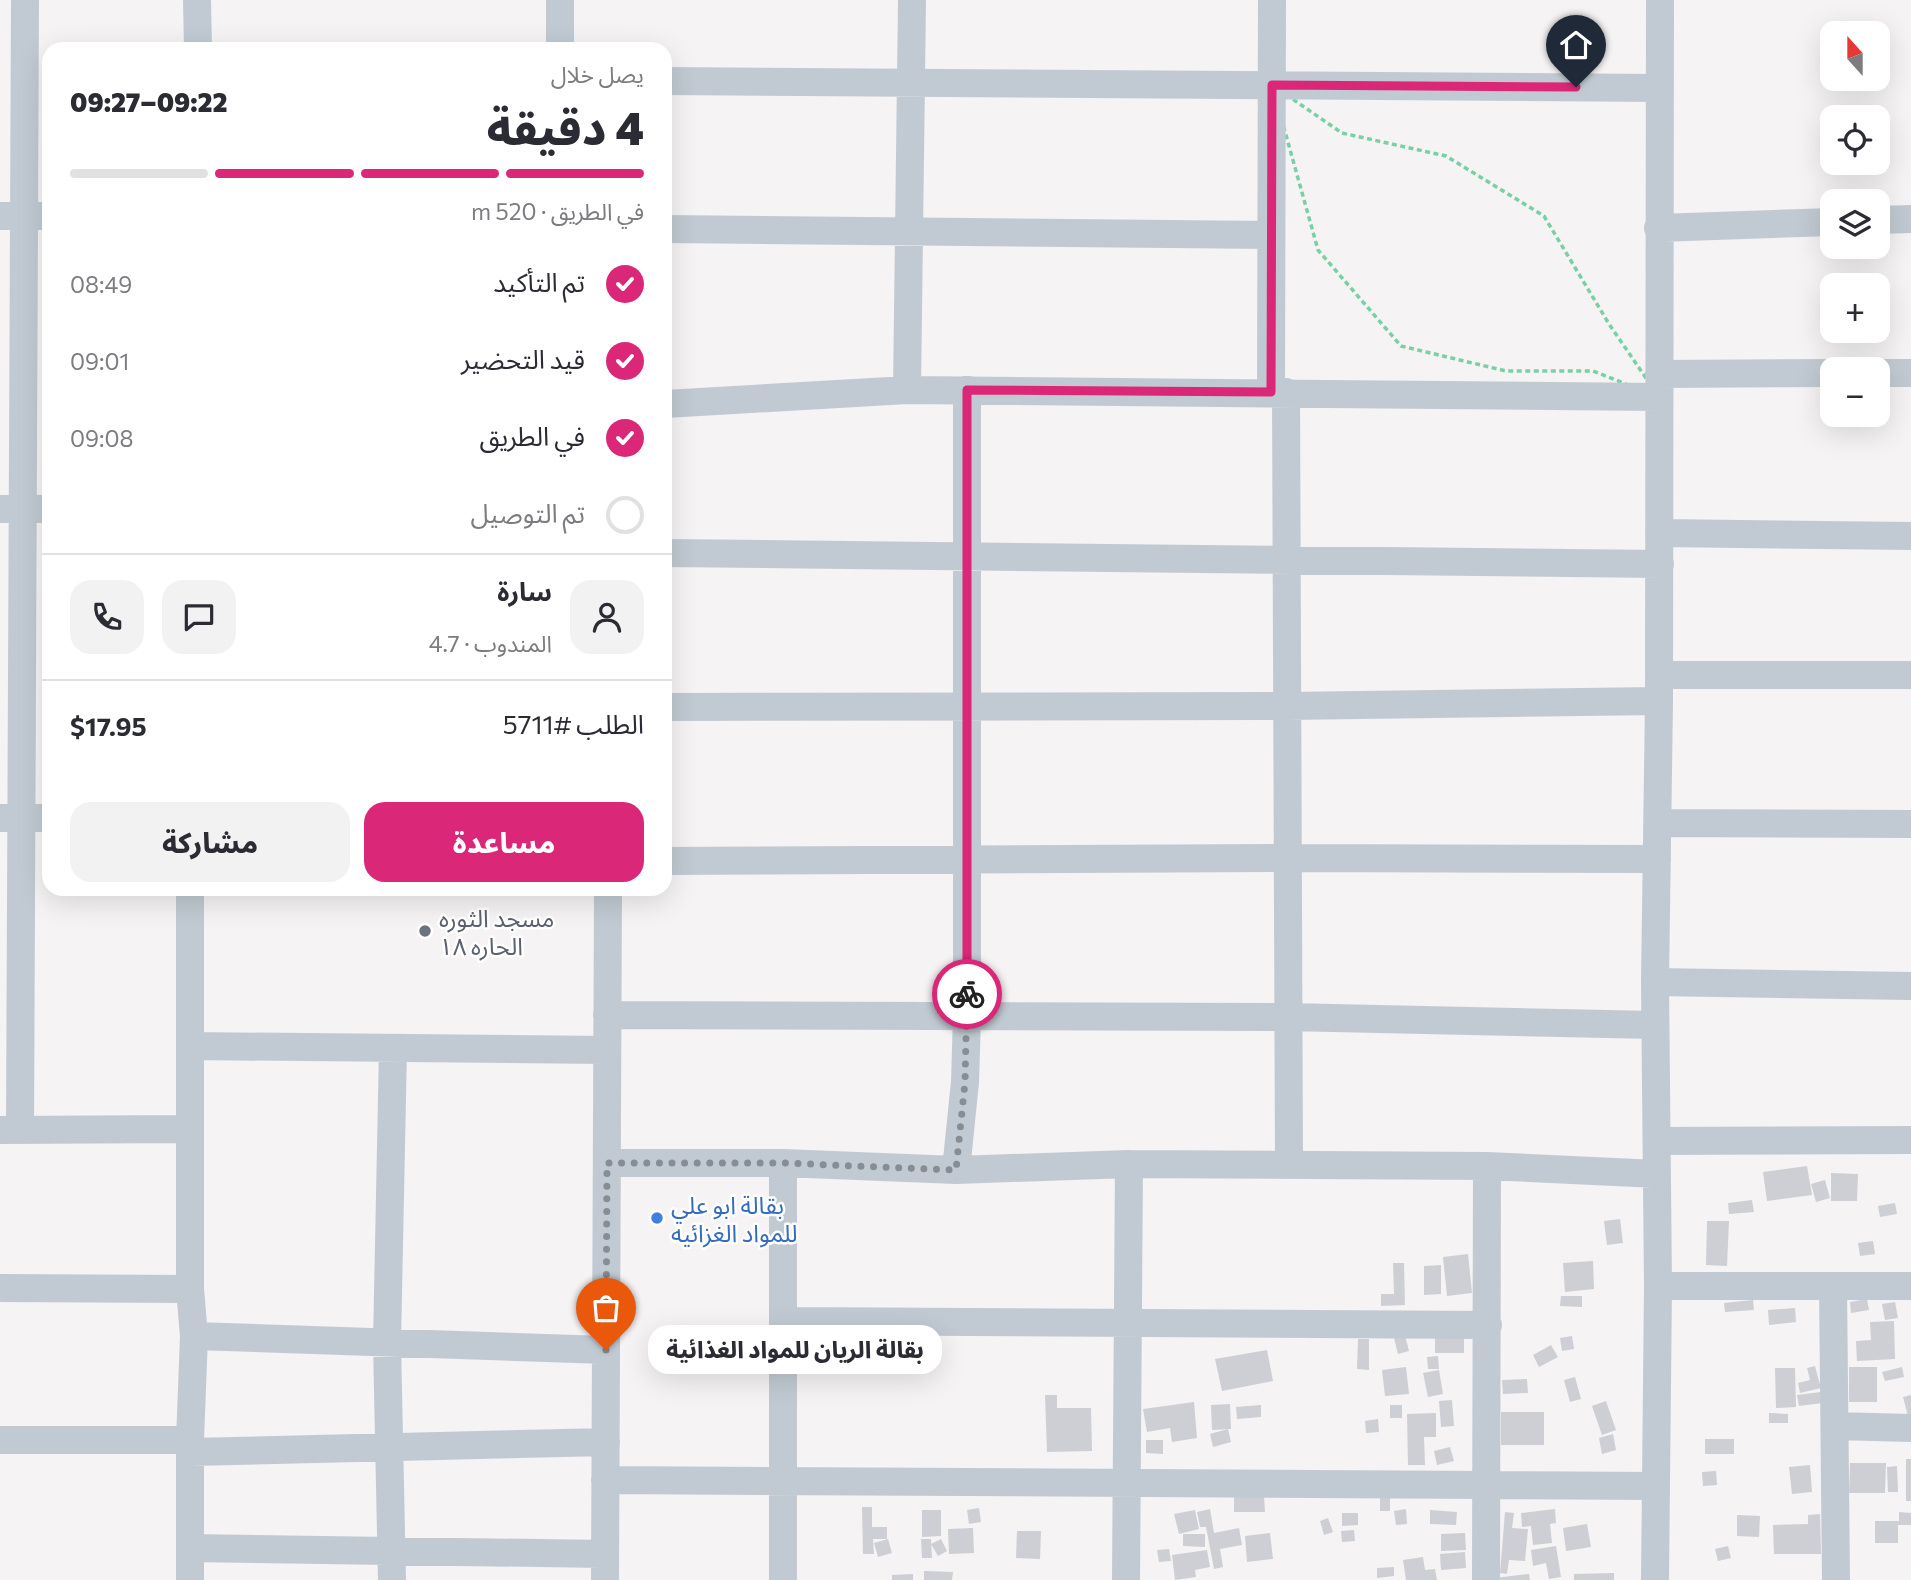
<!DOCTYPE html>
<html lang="ar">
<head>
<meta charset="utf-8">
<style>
	body { margin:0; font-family:Commissioner,"Noto Sans Arabic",sans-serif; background:#f2f2f3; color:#2b2b33; direction:rtl; height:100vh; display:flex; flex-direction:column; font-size:26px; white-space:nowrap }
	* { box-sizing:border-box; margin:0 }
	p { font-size:23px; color:#7c7c81 }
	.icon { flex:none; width:38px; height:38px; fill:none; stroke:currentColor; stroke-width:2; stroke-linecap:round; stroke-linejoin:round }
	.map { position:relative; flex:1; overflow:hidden; direction:ltr }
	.drawer { position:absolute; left:42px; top:42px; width:630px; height:854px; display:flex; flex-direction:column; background:#fff; border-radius:21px; box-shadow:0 7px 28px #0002; direction:rtl }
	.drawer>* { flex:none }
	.needle { width:46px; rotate:339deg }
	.fabs { position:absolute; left:1820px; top:21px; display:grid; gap:14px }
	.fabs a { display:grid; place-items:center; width:70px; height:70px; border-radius:14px; background:#fff; box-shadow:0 7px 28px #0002; font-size:35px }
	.pin { position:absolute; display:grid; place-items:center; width:60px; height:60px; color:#fff; margin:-72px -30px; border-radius:50% 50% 50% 0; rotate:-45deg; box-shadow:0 0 7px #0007 }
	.pin .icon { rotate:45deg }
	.courier { position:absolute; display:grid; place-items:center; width:70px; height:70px; margin:-35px; border:5px solid #db2777; border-radius:50%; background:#fff; color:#222; box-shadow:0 2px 9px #0007 }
	.bubble { position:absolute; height:49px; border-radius:21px; background:#fff; box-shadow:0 7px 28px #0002; font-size:23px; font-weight:800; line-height:49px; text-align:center; direction:rtl }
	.head em { font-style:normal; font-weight:800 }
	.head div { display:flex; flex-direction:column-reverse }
	.head { display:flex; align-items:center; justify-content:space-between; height:119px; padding:0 28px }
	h1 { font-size:46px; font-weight:800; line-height:52px }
	.bar { display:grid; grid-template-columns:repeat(4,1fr); gap:10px 7px; align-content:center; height:84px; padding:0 28px }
	.bar i { height:9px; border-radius:5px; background:#e1e1e2 }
	.bar .selected { background:#db2777 }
	.bar p { grid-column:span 4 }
	.line { display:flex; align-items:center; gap:18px; padding:0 28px; border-top:2px solid #e1e1e2 }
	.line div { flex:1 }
	.round { display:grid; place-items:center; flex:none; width:74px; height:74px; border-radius:21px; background:#f2f2f3 }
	ol { padding:0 28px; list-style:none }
	li { display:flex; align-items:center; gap:21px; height:77px }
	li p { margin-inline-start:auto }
	li .icon { padding:7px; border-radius:50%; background:#db2777; color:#fff; stroke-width:4 }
	li:last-child { color:#7c7c81 }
	li i { width:38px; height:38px; border:4px solid #e1e1e2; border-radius:50% }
	.button { display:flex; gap:14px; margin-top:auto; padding:14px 28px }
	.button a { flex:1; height:80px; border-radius:21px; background:#db2777; color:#fff; font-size:28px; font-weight:800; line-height:80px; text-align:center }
	.button a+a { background:#f2f2f3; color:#2b2b33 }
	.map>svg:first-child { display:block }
	.building { fill:#cdcfd5 }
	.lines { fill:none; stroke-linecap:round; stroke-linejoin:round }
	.path { stroke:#7ad0a6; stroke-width:3.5; stroke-dasharray:5 3.5; stroke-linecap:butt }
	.minor { stroke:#c1cad2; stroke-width:28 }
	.done { stroke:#868d94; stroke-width:7; stroke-dasharray:0 12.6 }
	.route { stroke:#db2777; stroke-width:9 }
	.worship-dot { fill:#6b7280; stroke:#fff; stroke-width:2.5 }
	.shop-dot { fill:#3f7fe0; stroke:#fff; stroke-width:2.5 }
	.labels { text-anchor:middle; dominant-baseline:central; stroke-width:5; stroke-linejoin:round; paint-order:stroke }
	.worship-label { font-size:24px; fill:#5b616d; stroke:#fff; text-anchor:start }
	.shop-label { font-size:24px; fill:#366cbe; stroke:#fff; text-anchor:start }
</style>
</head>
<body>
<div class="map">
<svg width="1911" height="1580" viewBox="0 0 1911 1580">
	<rect width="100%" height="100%" fill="#f5f3f3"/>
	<path class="building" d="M 1807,1166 L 1812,1195 L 1767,1201 L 1763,1172 Z
		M 1831,1173 L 1858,1174 L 1857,1201 L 1831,1201 Z
		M 1825,1180 L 1830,1198 L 1816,1202 L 1811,1184 Z
		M 1752,1200 L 1754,1212 L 1729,1214 L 1728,1203 Z
		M 1895,1203 L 1897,1214 L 1880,1217 L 1878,1206 Z
		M 1620,1219 L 1623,1243 L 1607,1245 L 1604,1221 Z
		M 1707,1221 L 1729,1221 L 1727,1266 L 1706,1265 Z
		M 1873,1241 L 1875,1254 L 1860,1256 L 1858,1243 Z
		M 1468,1254 L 1472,1293 L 1447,1296 L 1443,1257 Z
		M 1593,1261 L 1594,1289 L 1565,1292 L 1563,1263 Z
		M 1393,1263 L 1404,1263 L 1405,1305 L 1381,1306 L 1381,1294 L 1394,1294 Z
		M 1441,1265 L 1441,1294 L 1424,1295 L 1424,1266 Z
		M 1561,1296 L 1582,1296 L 1582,1307 L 1560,1306 Z
		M 1867,1299 L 1869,1310 L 1851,1313 L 1850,1302 Z
		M 1753,1300 L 1754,1310 L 1725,1312 L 1724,1303 Z
		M 1895,1302 L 1898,1318 L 1885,1320 L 1882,1304 Z
		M 1795,1308 L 1796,1322 L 1769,1325 L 1768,1310 Z
		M 1894,1321 L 1895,1359 L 1857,1361 L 1856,1341 L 1871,1340 L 1870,1322 Z
		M 1405,1335 L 1409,1351 L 1398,1354 L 1394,1338 Z
		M 1435,1336 L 1464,1336 L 1464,1353 L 1435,1353 Z
		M 1572,1336 L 1574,1349 L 1562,1351 L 1560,1338 Z
		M 1358,1339 L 1369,1339 L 1369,1370 L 1357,1369 Z
		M 1551,1345 L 1558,1357 L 1539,1367 L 1533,1355 Z
		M 1267,1350 L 1273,1381 L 1222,1391 L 1215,1359 Z
		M 1438,1356 L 1439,1369 L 1428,1369 L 1427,1357 Z
		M 1815,1366 L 1821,1388 L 1800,1393 L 1798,1383 L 1810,1380 L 1807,1368 Z
		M 1406,1367 L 1409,1394 L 1385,1396 L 1382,1370 Z
		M 1849,1367 L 1877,1367 L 1877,1402 L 1849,1402 Z
		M 1902,1367 L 1904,1377 L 1885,1381 L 1882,1372 Z
		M 1775,1368 L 1795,1368 L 1796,1407 L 1776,1408 Z
		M 1439,1370 L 1443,1394 L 1428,1397 L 1423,1373 Z
		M 1575,1377 L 1581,1399 L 1570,1402 L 1564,1380 Z
		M 1527,1379 L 1528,1393 L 1503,1394 L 1502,1380 Z
		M 1821,1392 L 1823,1403 L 1799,1406 L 1797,1395 Z
		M 1045,1395 L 1057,1395 L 1057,1408 L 1091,1408 L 1092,1451 L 1047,1452 Z
		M 1911,1395 L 1911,1416 L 1908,1416 L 1903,1397 Z
		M 1452,1400 L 1454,1426 L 1441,1427 L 1439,1401 Z
		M 1606,1401 L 1616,1430 L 1602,1435 L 1592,1406 Z
		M 1194,1402 L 1197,1438 L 1172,1442 L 1170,1428 L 1147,1432 L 1143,1409 Z
		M 1230,1404 L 1231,1429 L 1212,1430 L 1211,1405 Z
		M 1261,1405 L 1261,1417 L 1237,1419 L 1236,1407 Z
		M 1390,1405 L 1402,1405 L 1402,1418 L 1390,1418 Z
		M 1501,1412 L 1544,1412 L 1544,1445 L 1501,1445 Z
		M 1436,1413 L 1436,1437 L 1424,1437 L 1425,1465 L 1408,1465 L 1407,1414 Z
		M 1769,1413 L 1788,1414 L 1788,1423 L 1769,1423 Z
		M 1378,1419 L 1379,1432 L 1366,1433 L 1365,1421 Z
		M 1228,1429 L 1231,1442 L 1213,1447 L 1210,1434 Z
		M 1613,1434 L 1616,1450 L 1602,1454 L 1599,1438 Z
		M 1705,1439 L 1734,1439 L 1734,1454 L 1705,1454 Z
		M 1146,1440 L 1163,1440 L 1163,1454 L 1146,1453 Z
		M 1450,1447 L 1454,1461 L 1437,1465 L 1434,1451 Z
		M 1906,1459 L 1911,1459 L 1911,1501 L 1906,1501 Z
		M 1850,1463 L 1886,1463 L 1885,1493 L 1849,1493 Z
		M 1810,1465 L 1812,1492 L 1792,1494 L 1789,1467 Z
		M 1897,1466 L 1898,1492 L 1888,1492 L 1887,1467 Z
		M 1716,1471 L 1717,1485 L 1703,1486 L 1702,1472 Z
		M 1264,1496 L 1265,1512 L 1234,1512 L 1234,1497 Z
		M 1390,1496 L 1390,1511 L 1380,1511 L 1380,1497 Z
		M 862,1507 L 872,1507 L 872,1527 L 887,1527 L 887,1539 L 873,1539 L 874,1554 L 863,1554 Z
		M 979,1508 L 981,1522 L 969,1524 L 967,1510 Z
		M 1210,1509 L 1214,1533 L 1239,1528 L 1242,1545 L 1220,1549 L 1223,1567 L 1214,1569 L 1206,1527 L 1200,1527 L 1197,1512 Z
		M 1406,1509 L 1407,1524 L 1396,1525 L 1394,1511 Z
		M 1555,1509 L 1556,1523 L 1550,1524 L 1552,1543 L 1533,1545 L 1531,1526 L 1522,1527 L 1521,1513 Z
		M 922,1510 L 941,1510 L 941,1536 L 922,1537 Z
		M 1195,1510 L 1199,1529 L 1179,1534 L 1174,1514 Z
		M 1430,1510 L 1457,1512 L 1456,1525 L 1430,1524 Z
		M 1505,1512 L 1514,1513 L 1512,1528 L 1528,1529 L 1525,1561 L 1509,1560 L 1507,1574 L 1500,1573 Z
		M 1899,1512 L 1911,1513 L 1911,1525 L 1898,1525 L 1898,1543 L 1875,1543 L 1875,1521 L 1899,1521 Z
		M 1342,1513 L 1358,1513 L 1358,1525 L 1342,1526 Z
		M 1820,1514 L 1821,1554 L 1774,1554 L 1773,1525 L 1808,1524 L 1808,1515 Z
		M 1737,1515 L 1760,1516 L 1759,1537 L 1737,1536 Z
		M 1328,1518 L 1333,1532 L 1324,1535 L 1320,1521 Z
		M 1587,1524 L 1591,1547 L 1566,1551 L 1563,1528 Z
		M 973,1528 L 974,1553 L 949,1554 L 948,1529 Z
		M 1354,1530 L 1355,1541 L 1342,1542 L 1341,1531 Z
		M 1017,1531 L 1041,1531 L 1040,1559 L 1016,1558 Z
		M 1270,1533 L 1273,1559 L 1247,1562 L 1245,1536 Z
		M 1465,1533 L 1466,1550 L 1441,1551 L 1441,1534 Z
		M 1183,1534 L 1205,1534 L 1205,1547 L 1183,1546 Z
		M 888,1539 L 892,1553 L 878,1557 L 874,1543 Z
		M 921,1539 L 931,1539 L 932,1558 L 922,1558 Z
		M 941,1539 L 947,1551 L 938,1556 L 931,1544 Z
		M 1556,1546 L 1561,1577 L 1549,1579 L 1546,1563 L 1533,1566 L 1531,1550 Z
		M 1728,1546 L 1731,1558 L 1718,1561 L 1715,1549 Z
		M 1169,1549 L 1171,1561 L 1159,1562 L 1157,1550 Z
		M 1207,1550 L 1210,1567 L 1195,1570 L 1196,1577 L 1175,1580 L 1172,1555 Z
		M 1465,1552 L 1466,1568 L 1441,1570 L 1440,1554 Z
		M 1423,1557 L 1425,1570 L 1435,1569 L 1437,1580 L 1406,1580 L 1403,1560 Z
		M 1394,1567 L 1394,1576 L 1377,1578 L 1377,1568 Z
		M 924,1571 L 953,1572 L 952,1580 L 924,1580 Z
		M 1614,1573 L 1614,1580 L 1574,1580 L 1574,1574 Z
		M 913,1574 L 913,1580 L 892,1580 L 892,1575 Z
		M 1529,1574 L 1530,1580 L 1495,1580 L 1494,1578 Z"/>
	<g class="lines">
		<path class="path" d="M 1272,85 L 1342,133 L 1446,156 L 1544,216 L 1609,324 L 1659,397 L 1593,371 L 1506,371 L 1401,346 L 1318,250 Z"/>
		<path class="minor" d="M 197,0 L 198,49
			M 560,0 L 560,49
			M 665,81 L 1658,88
			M 0,216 L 49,216
			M 1878,220 L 1911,219
			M 1658,228 L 1832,222
			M 665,229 L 1271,235
			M 1878,373 L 1911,373
			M 1659,374 L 1832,373
			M 907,390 L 912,0
			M 1271,392 L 1272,0
			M 1286,392 L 1289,1165
			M 665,404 L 907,390 L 1659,397
			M 0,509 L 49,509
			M 1660,533 L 1911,536
			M 665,553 L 1660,564
			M 1659,675 L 1911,675
			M 665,707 L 1287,706 L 1659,701
			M 0,818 L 49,818
			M 1658,823 L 1911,824
			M 665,861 L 1288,858 L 1657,859
			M 1655,982 L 1911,986
			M 607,1015 L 1288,1017 L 1655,1025
			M 190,1046 L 607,1050
			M 0,1130 L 190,1129
			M 20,1130 L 25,0
			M 1658,1141 L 1911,1140
			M 607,1163 L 783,1163 L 956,1170 L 1129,1164 L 1487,1166 L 1657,1174
			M 956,1170 L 965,1082 L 967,1016 L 967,390
			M 1658,1286 L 1911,1286
			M 1833,1286 L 1836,1580
			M 0,1288 L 190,1289
			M 783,1321 L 1488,1325
			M 194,1336 L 606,1350
			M 1835,1426 L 1911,1428
			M 0,1440 L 190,1440
			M 190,1452 L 606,1442
			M 605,1480 L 1655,1486
			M 190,1548 L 605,1554
			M 190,1580 L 190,1440 L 194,1336 L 190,1289 L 190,889
			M 392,1580 L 387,1343 L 393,1048
			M 605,1580 L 608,889
			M 783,1580 L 783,1163
			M 1126,1580 L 1129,1164
			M 1486,1580 L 1487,1166
			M 1655,1580 L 1658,1286 L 1655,982 L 1659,701 L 1660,0"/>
	</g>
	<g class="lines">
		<path class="done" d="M 606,1350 L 607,1163 L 783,1163 L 956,1170 L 965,1082 L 967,994"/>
		<path class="route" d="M 967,994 L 967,390 L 1271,392 L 1272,85 L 1576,87"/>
	</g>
	<circle class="worship-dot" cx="425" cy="931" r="7"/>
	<circle class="shop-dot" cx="657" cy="1218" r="7"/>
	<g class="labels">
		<g class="worship-label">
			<text x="439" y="917">مسجد الثوره<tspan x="439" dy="28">الحاره ١٨</tspan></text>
		</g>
		<g class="shop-label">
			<text x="671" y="1204">بقالة ابو علي<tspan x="671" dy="28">للمواد الغزائيه</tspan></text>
		</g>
	</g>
</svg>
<div class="fabs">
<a><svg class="needle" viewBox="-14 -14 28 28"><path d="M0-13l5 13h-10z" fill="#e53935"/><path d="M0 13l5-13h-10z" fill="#7c7c81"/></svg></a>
<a><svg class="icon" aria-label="locate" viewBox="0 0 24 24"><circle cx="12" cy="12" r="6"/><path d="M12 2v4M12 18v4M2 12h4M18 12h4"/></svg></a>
<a><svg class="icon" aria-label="layers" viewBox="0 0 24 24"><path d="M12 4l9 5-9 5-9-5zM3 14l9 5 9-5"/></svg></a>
<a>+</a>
<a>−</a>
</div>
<div class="pin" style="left:606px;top:1350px;background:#ea580c"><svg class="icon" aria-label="bag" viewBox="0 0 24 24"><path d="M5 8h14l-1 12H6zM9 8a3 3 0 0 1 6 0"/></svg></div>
<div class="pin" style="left:1576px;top:87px;background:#1f2937"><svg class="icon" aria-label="home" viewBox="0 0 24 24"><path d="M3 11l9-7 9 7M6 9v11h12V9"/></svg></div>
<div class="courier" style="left:967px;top:994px"><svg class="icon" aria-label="bike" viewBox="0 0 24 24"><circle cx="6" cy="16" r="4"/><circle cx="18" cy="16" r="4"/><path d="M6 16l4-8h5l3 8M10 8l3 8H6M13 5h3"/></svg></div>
<div class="bubble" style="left:648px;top:1325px;width:294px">بقالة الريان للمواد الغذائية</div>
<section class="drawer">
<div class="head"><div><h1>4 دقيقة</h1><p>يصل خلال</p></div><em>09:22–09:27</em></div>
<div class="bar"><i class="selected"></i><i class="selected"></i><i class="selected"></i><i></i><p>في الطريق · 520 m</p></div>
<ol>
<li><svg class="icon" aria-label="check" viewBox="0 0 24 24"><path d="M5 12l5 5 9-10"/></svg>تم التأكيد<p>08:49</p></li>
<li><svg class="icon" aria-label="check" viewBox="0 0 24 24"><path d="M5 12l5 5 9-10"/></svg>قيد التحضير<p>09:01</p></li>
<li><svg class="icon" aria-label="check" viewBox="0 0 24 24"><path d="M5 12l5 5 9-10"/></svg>في الطريق<p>09:08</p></li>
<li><i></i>تم التوصيل</li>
</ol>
<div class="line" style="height:126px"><a class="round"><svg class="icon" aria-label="person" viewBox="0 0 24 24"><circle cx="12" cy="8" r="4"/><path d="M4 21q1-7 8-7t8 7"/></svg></a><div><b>سارة</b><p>المندوب · 4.7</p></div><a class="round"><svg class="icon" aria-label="chat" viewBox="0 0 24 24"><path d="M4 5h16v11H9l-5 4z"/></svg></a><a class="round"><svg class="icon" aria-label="phone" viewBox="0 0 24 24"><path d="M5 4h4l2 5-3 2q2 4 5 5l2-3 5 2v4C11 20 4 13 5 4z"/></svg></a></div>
<div class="line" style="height:91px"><div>الطلب #5711</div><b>$17.95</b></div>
<div class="button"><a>مساعدة</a><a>مشاركة</a></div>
</section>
</div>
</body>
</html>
